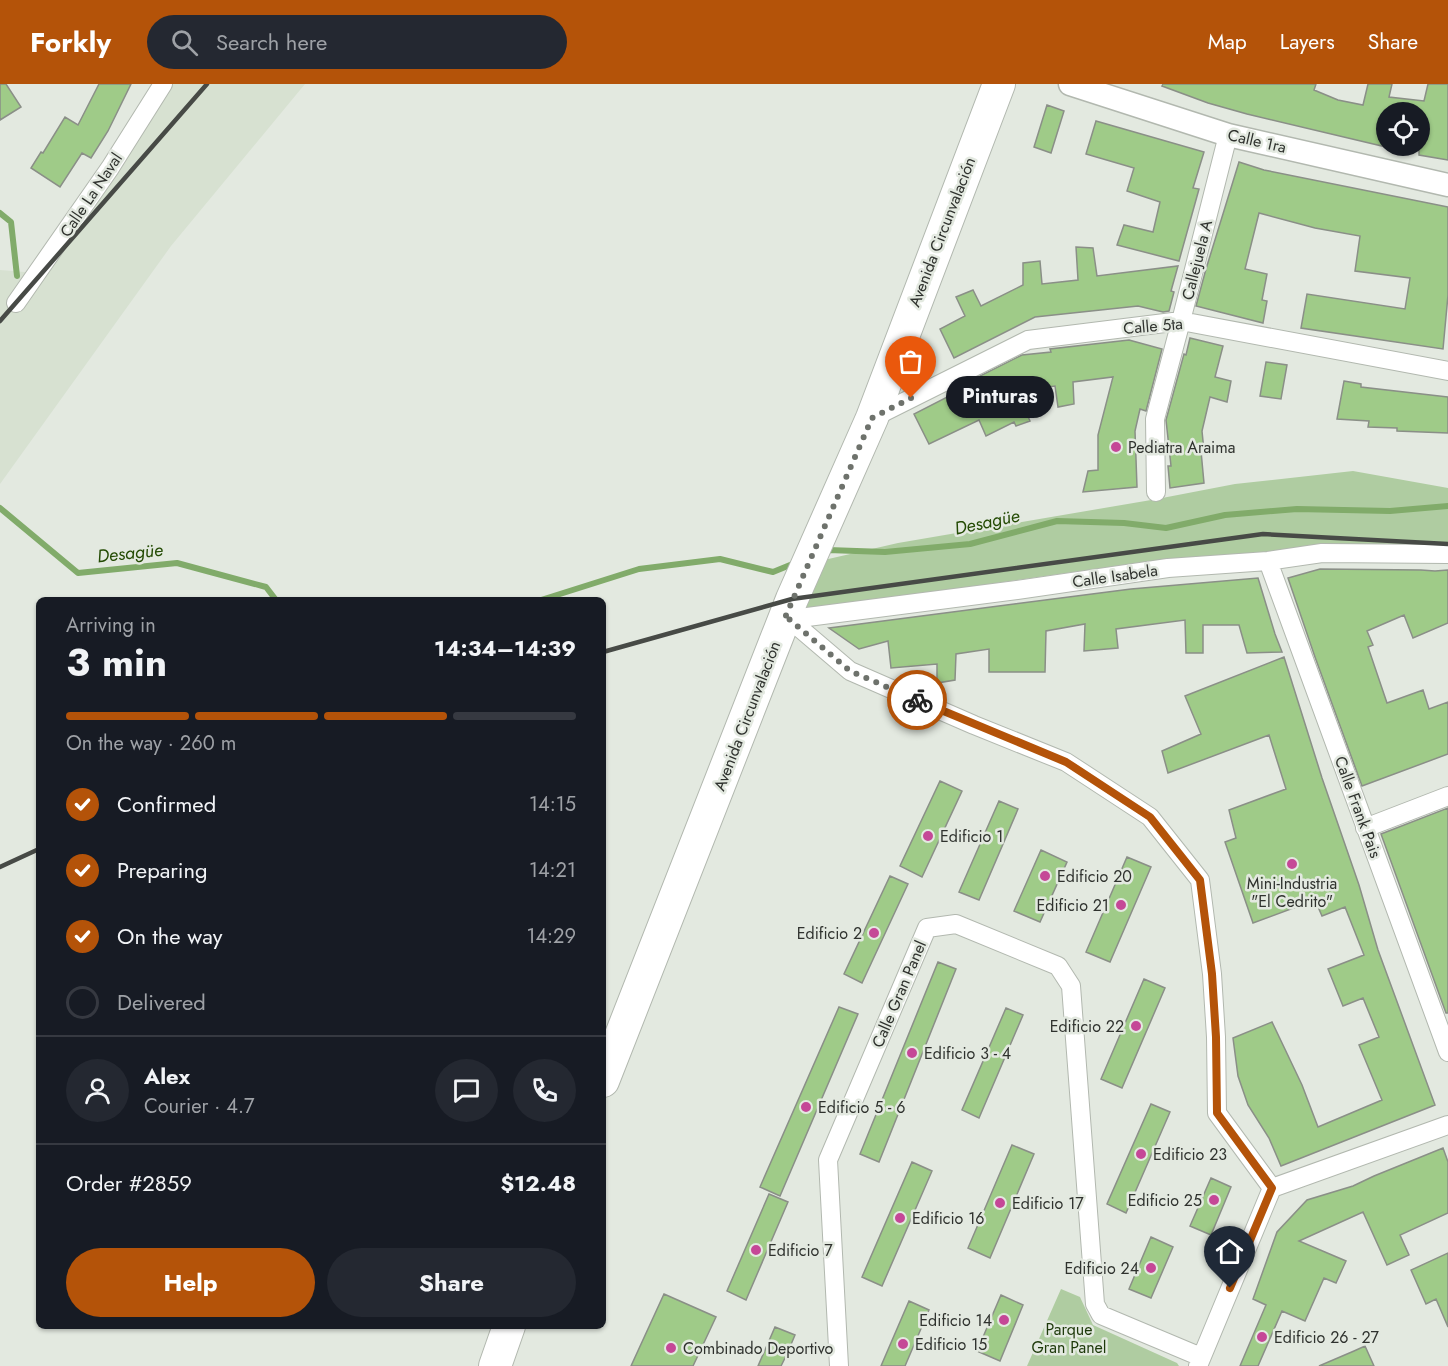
<!DOCTYPE html>
<html lang="en">
<head>
<meta charset="utf-8">
<style>
	body { margin:0; font-family:Jost,sans-serif; background:#242831; color:#f1f3f6; height:100vh; display:flex; flex-direction:column; font-size:22px; white-space:nowrap }
	* { box-sizing:border-box; margin:0 }
	p { font-size:20px; color:#9ea1a6 }
	.icon { flex:none; width:33px; height:33px; fill:none; stroke:currentColor; stroke-width:2; stroke-linecap:round; stroke-linejoin:round }
	.map { position:relative; flex:1; overflow:hidden }
	.sheet { position:absolute; left:36px; top:513px; width:570px; height:732px; display:flex; flex-direction:column; background:#171b24; border-radius:9px; box-shadow:0 2px 4px #0004 }
	.sheet>* { flex:none }
	.fabs { position:absolute; left:1376px; top:18px; display:grid; gap:12px }
	.fabs a { display:grid; place-items:center; width:54px; height:54px; border-radius:50%; background:#171b24; box-shadow:0 2px 4px #0004; font-size:30px }
	.pin { position:absolute; display:grid; place-items:center; width:51px; height:51px; color:#fff; margin:-62px -26px; border-radius:50% 50% 50% 0; rotate:-45deg; box-shadow:0 0 6px #0007 }
	.pin .icon { rotate:45deg }
	.courier { position:absolute; display:grid; place-items:center; width:60px; height:60px; margin:-30px; border:4px solid #b45309; border-radius:50%; background:#fff; color:#222; box-shadow:0 2px 8px #0007 }
	.bubble { position:absolute; height:42px; border-radius:21px; background:#171b24; box-shadow:0 2px 4px #0004; font-size:20px; font-weight:700; line-height:42px; text-align:center }
	.head em { font-style:normal; font-weight:700 }
	.head div { display:flex; flex-direction:column-reverse }
	.head { display:flex; align-items:center; justify-content:space-between; height:102px; padding:0 30px }
	h1 { font-size:39px; font-weight:700; line-height:45px }
	.bar { display:grid; grid-template-columns:repeat(4,1fr); gap:9px 6px; align-content:center; height:72px; padding:0 30px }
	.bar i { height:8px; border-radius:4px; background:#363941 }
	.bar .active { background:#b45309 }
	.bar p { grid-column:span 4 }
	.line { display:flex; align-items:center; gap:15px; padding:0 30px; border-top:2px solid #363941 }
	.line div { flex:1 }
	.round { display:grid; place-items:center; flex:none; width:63px; height:63px; border-radius:32px; background:#242831 }
	ol { padding:0 30px; list-style:none }
	li { display:flex; align-items:center; gap:18px; height:66px }
	li p { margin-inline-start:auto }
	li .icon { padding:6px; border-radius:50%; background:#b45309; color:#fff; stroke-width:4 }
	li:last-child { color:#9ea1a6 }
	li i { width:33px; height:33px; border:3px solid #363941; border-radius:50% }
	.cta { display:flex; gap:12px; margin-top:auto; padding:12px 30px }
	.cta a { flex:1; height:69px; border-radius:36px; background:#b45309; color:#fff; font-size:24px; font-weight:700; line-height:69px; text-align:center }
	.cta a+a { background:#242831; color:#f1f3f6 }
	header { display:flex; align-items:center; gap:36px; box-sizing:border-box; height:84px; padding:0 30px; background:#b45309; color:#fff }
	header strong { font-size:28px }
	nav { display:flex; gap:33px; margin-inline-start:auto; font-size:21px }
	.search { width:420px; height:54px; background:#242831; display:flex; align-items:center; gap:15px; box-sizing:border-box; padding:0 21px; border-radius:33px; color:#9ea1a6; font-size:22px }
	.map>svg:first-child { display:block }
	.built { fill:#d7e1d1 }
	.green { fill:#afcca1 }
	.lines { fill:none; stroke-linecap:round; stroke-linejoin:round }
	.stream { stroke:#81ab6a; stroke-width:6 }
	.building { fill:#9fcb88; stroke:#8a8f87; stroke-width:1.5 }
	.minor-casing { stroke:#b2b8af; stroke-width:20 }
	.tertiary-casing { stroke:#b2b8af; stroke-width:25 }
	.trunk-casing { stroke:#b2b8af; stroke-width:34 }
	.minor { stroke:#fff; stroke-width:18 }
	.tertiary { stroke:#fff; stroke-width:22 }
	.trunk { stroke:#fff; stroke-width:32 }
	.rail { stroke:#474a46; stroke-width:4.5 }
	.done { stroke:#6e726c; stroke-width:6; stroke-dasharray:0 10.8 }
	.route { stroke:#b45309; stroke-width:8 }
	.poi-dot { fill:#c54897; stroke:#e3e9e0; stroke-width:2 }
	.labels { text-anchor:middle; dominant-baseline:central; stroke-width:5; stroke-linejoin:round; paint-order:stroke }
	.street-label { font-size:16px; fill:#2f322e; stroke:#e3e9e0 }
	.poi-label { font-size:16px; fill:#2f322e; stroke:#e3e9e0; text-anchor:start }
	.park-label { font-size:16px; fill:#1d390a; stroke:#e3e9e0 }
	.water-label { font-size:18px; font-style:italic; fill:#244b04; stroke:#e3e9e0 }
</style>
</head>
<body>
<header>
<strong>Forkly</strong>
<div class="search"><svg class="icon" aria-label="search" viewBox="0 0 24 24"><circle cx="10" cy="10" r="6"/><path d="M15 15l6 6"/></svg>Search here</div>
<nav><a>Map</a><a>Layers</a><a>Share</a></nav>
</header>
<div class="map">
<svg width="1448" height="1282" viewBox="0 0 1448 1282">
	<rect width="100%" height="100%" fill="#e3e9e0"/>
	<path class="built" d="M 163,0 L 305,0 L 171,162 L 0,400 L 0,186 L 37,189 Z"/>
	<path class="green" d="M 1353,387 L 1448,404 L 1448,463 L 1166,475 L 798,527 L 824,476 L 898,459 L 1157,415 L 1235,400 Z
		M 1061,1205 L 1080,1213 L 1093,1241 L 1177,1279 L 1179,1282 L 1027,1282 Z"/>
	<g class="lines">
		<path class="stream" d="M 0,129 L 11,138 L 17,192
			M 0,424 L 78,489 L 177,479 L 266,503 L 276,516
			M 824,467 L 828,466 L 885,468 L 970,460 L 1057,437 L 1124,439 L 1166,444 L 1225,431 L 1297,425 L 1390,427 L 1448,422
			M 541,516 L 639,485 L 720,475 L 773,488 L 795,479"/>
	</g>
	<path class="building" d="M 0,0 L 6,0 L 21,23 L 0,36 Z
		M 99,0 L 131,0 L 108,47 L 91,74 L 82,69 L 60,103 L 31,84 L 41,68 L 43,69 L 65,33 L 78,41 Z
		M 1163,0 L 1316,0 L 1314,6 L 1338,16 L 1363,21 L 1368,0 L 1392,0 L 1389,13 L 1424,17 L 1428,0 L 1448,0 L 1448,76 L 1419,71 L 1419,28 L 1386,28 L 1386,63 L 1247,30 L 1208,19 L 1162,2 Z
		M 1047,21 L 1064,27 L 1051,69 L 1034,63 Z
		M 1096,37 L 1204,68 L 1193,104 L 1199,105 L 1179,177 L 1117,161 L 1124,141 L 1153,148 L 1160,118 L 1127,107 L 1134,84 L 1086,70 Z
		M 1239,78 L 1264,86 L 1448,123 L 1448,211 L 1443,265 L 1301,244 L 1307,210 L 1405,225 L 1410,194 L 1355,187 L 1360,152 L 1315,144 L 1259,129 L 1245,185 L 1267,190 L 1262,216 L 1267,217 L 1263,239 L 1196,222 L 1206,185 Z
		M 1076,163 L 1093,164 L 1097,192 L 1178,182 L 1171,207 L 1174,208 L 1169,227 L 1163,228 L 1138,222 L 1035,233 L 954,274 L 940,245 L 965,232 L 956,213 L 973,206 L 981,222 L 1023,201 L 1023,179 L 1040,177 L 1042,200 L 1078,196 Z
		M 1190,254 L 1223,262 L 1215,293 L 1231,297 L 1227,318 L 1210,313 L 1202,347 L 1204,367 L 1201,367 L 1204,399 L 1170,404 L 1168,382 L 1171,382 L 1166,336 L 1184,270 L 1186,271 Z
		M 1129,256 L 1162,265 L 1146,327 L 1140,325 L 1135,347 L 1137,403 L 1083,408 L 1088,387 L 1098,386 L 1098,351 L 1113,293 L 1073,298 L 1074,320 L 1058,323 L 1055,302 L 1017,307 L 1030,337 L 1016,342 L 1014,338 L 986,352 L 979,336 L 929,360 L 914,330 L 965,304 L 964,302 L 966,299 L 1022,271 L 1051,268 L 1050,265 Z
		M 1266,278 L 1287,281 L 1281,315 L 1260,312 Z
		M 1344,297 L 1361,300 L 1361,303 L 1448,313 L 1448,349 L 1397,347 L 1397,344 L 1368,343 L 1369,337 L 1337,335 Z
		M 1320,485 L 1421,486 L 1435,487 L 1448,486 L 1448,539 L 1413,554 L 1404,531 L 1367,547 L 1373,561 L 1368,563 L 1387,619 L 1423,606 L 1429,625 L 1448,618 L 1448,670 L 1362,702 L 1315,573 L 1288,494 Z
		M 1258,494 L 1275,550 L 1282,568 L 1247,569 L 1239,541 L 1203,541 L 1203,569 L 1186,569 L 1185,536 L 1116,545 L 1118,564 L 1084,567 L 1085,540 L 1046,547 L 1045,588 L 989,588 L 989,565 L 956,570 L 955,596 L 937,599 L 937,580 L 891,584 L 888,557 L 859,565 L 829,544 L 1131,505 Z
		M 1284,573 L 1322,694 L 1359,801 L 1378,866 L 1435,1021 L 1281,1082 L 1269,1054 L 1248,1021 L 1238,992 L 1233,954 L 1272,938 L 1302,1001 L 1318,1043 L 1382,1016 L 1359,961 L 1379,953 L 1363,914 L 1343,922 L 1328,885 L 1364,871 L 1345,823 L 1322,832 L 1315,816 L 1253,839 L 1225,758 L 1236,754 L 1229,726 L 1286,705 L 1269,651 L 1168,689 L 1162,667 L 1201,650 L 1185,612 Z
		M 940,697 L 962,707 L 922,793 L 900,782 Z
		M 999,717 L 1018,725 L 979,816 L 959,808 Z
		M 1448,724 L 1448,929 L 1446,929 L 1381,750 Z
		M 1041,766 L 1067,778 L 1040,838 L 1014,827 Z
		M 1127,773 L 1151,783 L 1110,878 L 1086,868 Z
		M 890,792 L 908,800 L 862,899 L 844,890 Z
		M 938,878 L 956,885 L 879,1078 L 860,1070 Z
		M 1144,895 L 1165,904 L 1122,1004 L 1101,995 Z
		M 839,923 L 858,930 L 780,1112 L 760,1103 Z
		M 1006,924 L 1023,931 L 979,1034 L 962,1026 Z
		M 1151,1020 L 1170,1028 L 1126,1129 L 1107,1120 Z
		M 1012,1061 L 1034,1070 L 990,1174 L 968,1164 Z
		M 1443,1064 L 1448,1078 L 1448,1129 L 1400,1151 L 1409,1171 L 1387,1181 L 1363,1128 L 1299,1157 L 1346,1177 L 1336,1199 L 1324,1194 L 1305,1237 L 1282,1227 L 1258,1282 L 1240,1282 L 1266,1221 L 1253,1215 L 1277,1148 L 1307,1116 L 1353,1102 L 1374,1092 Z
		M 912,1078 L 932,1087 L 882,1202 L 862,1193 Z
		M 1211,1094 L 1231,1103 L 1211,1151 L 1190,1142 Z
		M 769,1110 L 788,1118 L 746,1216 L 727,1207 Z
		M 1151,1153 L 1173,1163 L 1151,1214 L 1129,1205 Z
		M 1448,1169 L 1448,1243 L 1436,1215 L 1426,1220 L 1411,1186 Z
		M 664,1210 L 716,1233 L 693,1282 L 631,1282 Z
		M 1001,1211 L 1023,1221 L 1000,1277 L 977,1267 Z
		M 909,1217 L 929,1226 L 905,1282 L 881,1282 Z
		M 775,1243 L 795,1251 L 787,1270 L 781,1282 L 758,1282 Z
		M 1365,1262 L 1374,1282 L 1319,1282 L 1354,1267 Z"/>
	<g class="lines">
		<g class="minor-casing">
			<path id="minor" d="M 16,219 L 110,84 L 163,0
				M 872,334 L 1028,256 L 1181,237 L 1448,287
				M 1156,408 L 1155,335 L 1181,237 L 1228,51
				M 1268,477 L 1448,968
				M 789,535 L 850,587 L 974,641 L 1066,678 L 1150,733 L 1200,796 L 1212,890 L 1216,953 L 1217,1029 L 1272,1104
				M 784,536 L 1017,506 L 1168,484 L 1268,477 L 1322,469 L 1448,470
				M 1365,744 L 1448,712
				M 1272,1104 L 1448,1041
				M 839,1282 L 828,1076 L 927,844 L 956,840 L 1058,882 L 1071,902 L 1095,1220 L 1101,1231 L 1201,1273
				M 1198,1282 L 1272,1104"/>
		</g>
		<g class="tertiary-casing">
			<path id="tertiary" d="M 1070,0 L 1228,51 L 1448,101"/>
		</g>
		<g class="trunk-casing">
			<path id="trunk" d="M 603,997 L 792,515 L 872,334 L 999,0
				M 495,1282 L 509,1242"/>
		</g>
		<use href="#minor" class="minor"/>
		<use href="#tertiary" class="tertiary"/>
		<use href="#trunk" class="trunk"/>
		<path class="rail" d="M 0,237 L 207,0
			M 603,568 L 792,515 L 1263,450 L 1448,460
			M 0,783 L 39,765"/>
	</g>
	<g class="lines">
		<path class="done" d="M 911,314 L 872,334 L 784,536 L 789,535 L 850,587 L 917,616"/>
		<path class="route" d="M 917,616 L 1066,678 L 1150,733 L 1200,796 L 1212,890 L 1216,953 L 1217,1029 L 1272,1104 L 1230,1204"/>
	</g>
	<g class="poi-dot">
		<circle cx="1116" cy="363" r="6"/>
		<circle cx="928" cy="752" r="6"/>
		<circle cx="1292" cy="780" r="6"/>
		<circle cx="1045" cy="792" r="6"/>
		<circle cx="1121" cy="821" r="6"/>
		<circle cx="874" cy="849" r="6"/>
		<circle cx="1136" cy="942" r="6"/>
		<circle cx="912" cy="969" r="6"/>
		<circle cx="806" cy="1023" r="6"/>
		<circle cx="1141" cy="1070" r="6"/>
		<circle cx="1214" cy="1116" r="6"/>
		<circle cx="1000" cy="1119" r="6"/>
		<circle cx="900" cy="1134" r="6"/>
		<circle cx="756" cy="1166" r="6"/>
		<circle cx="1151" cy="1184" r="6"/>
		<circle cx="1004" cy="1236" r="6"/>
		<circle cx="1262" cy="1253" r="6"/>
		<circle cx="903" cy="1260" r="6"/>
		<circle cx="671" cy="1264" r="6"/>
	</g>
	<g class="labels">
		<g class="street-label">
			<text transform="translate(1257 57) rotate(13)">Calle 1ra</text>
			<text transform="translate(91 111) rotate(-56)">Calle La Naval</text>
			<text transform="translate(942 148) rotate(-69)">Avenida Circunvalación</text>
			<text transform="translate(1197 176) rotate(-76)">Callejuela A</text>
			<text transform="translate(1153 242) rotate(-5)">Calle 5ta</text>
			<text transform="translate(1115 492) rotate(-8)">Calle Isabela</text>
			<text transform="translate(747 632) rotate(-69)">Avenida Circunvalación</text>
			<text transform="translate(1358 723) rotate(70)">Calle Frank Pais</text>
			<text transform="translate(899 910) rotate(-67)">Calle Gran Panel</text>
		</g>
		<g class="poi-label">
			<text x="1128" y="363">Pediatra Araima</text>
			<text x="940" y="752">Edificio 1</text>
			<text x="1057" y="792">Edificio 20</text>
			<text x="1292" y="799" text-anchor="middle">Mini-Industria<tspan x="1292" dy="18">"El Cedrito"</tspan></text>
			<text x="1109" y="821" text-anchor="end">Edificio 21</text>
			<text x="862" y="849" text-anchor="end">Edificio 2</text>
			<text x="1124" y="942" text-anchor="end">Edificio 22</text>
			<text x="924" y="969">Edificio 3 - 4</text>
			<text x="818" y="1023">Edificio 5 - 6</text>
			<text x="1153" y="1070">Edificio 23</text>
			<text x="1202" y="1116" text-anchor="end">Edificio 25</text>
			<text x="1012" y="1119">Edificio 17</text>
			<text x="912" y="1134">Edificio 16</text>
			<text x="768" y="1166">Edificio 7</text>
			<text x="1139" y="1184" text-anchor="end">Edificio 24</text>
			<text x="992" y="1236" text-anchor="end">Edificio 14</text>
			<text x="1274" y="1253">Edificio 26 - 27</text>
			<text x="915" y="1260">Edificio 15</text>
			<text x="683" y="1264">Combinado Deportivo</text>
		</g>
		<g class="park-label">
			<text x="1069" y="1245">Parque<tspan x="1069" dy="18">Gran Panel</tspan></text>
		</g>
		<g class="water-label">
			<text transform="translate(987 438) rotate(-12)">Desagüe</text>
			<text transform="translate(130 469) rotate(-6)">Desagüe</text>
		</g>
	</g>
</svg>
<div class="fabs">
<a><svg class="icon" aria-label="locate" viewBox="0 0 24 24"><circle cx="12" cy="12" r="6"/><path d="M12 2v4M12 18v4M2 12h4M18 12h4"/></svg></a>
</div>
<div class="pin" style="left:911px;top:314px;background:#ea580c"><svg class="icon" aria-label="bag" viewBox="0 0 24 24"><path d="M5 8h14l-1 12H6zM9 8a3 3 0 0 1 6 0"/></svg></div>
<div class="pin" style="left:1230px;top:1204px;background:#1f2937"><svg class="icon" aria-label="home" viewBox="0 0 24 24"><path d="M3 11l9-7 9 7M6 9v11h12V9"/></svg></div>
<div class="courier" style="left:917px;top:616px"><svg class="icon" aria-label="bike" viewBox="0 0 24 24"><circle cx="6" cy="16" r="4"/><circle cx="18" cy="16" r="4"/><path d="M6 16l4-8h5l3 8M10 8l3 8H6M13 5h3"/></svg></div>
<div class="bubble" style="left:946px;top:292px;width:108px">Pinturas</div>
<section class="sheet">
<div class="head"><div><h1>3 min</h1><p>Arriving in</p></div><em>14:34–14:39</em></div>
<div class="bar"><i class="active"></i><i class="active"></i><i class="active"></i><i></i><p>On the way · 260 m</p></div>
<ol>
<li><svg class="icon" aria-label="check" viewBox="0 0 24 24"><path d="M5 12l5 5 9-10"/></svg>Confirmed<p>14:15</p></li>
<li><svg class="icon" aria-label="check" viewBox="0 0 24 24"><path d="M5 12l5 5 9-10"/></svg>Preparing<p>14:21</p></li>
<li><svg class="icon" aria-label="check" viewBox="0 0 24 24"><path d="M5 12l5 5 9-10"/></svg>On the way<p>14:29</p></li>
<li><i></i>Delivered</li>
</ol>
<div class="line" style="height:108px"><a class="round"><svg class="icon" aria-label="person" viewBox="0 0 24 24"><circle cx="12" cy="8" r="4"/><path d="M4 21q1-7 8-7t8 7"/></svg></a><div><b>Alex</b><p>Courier · 4.7</p></div><a class="round"><svg class="icon" aria-label="chat" viewBox="0 0 24 24"><path d="M4 5h16v11H9l-5 4z"/></svg></a><a class="round"><svg class="icon" aria-label="phone" viewBox="0 0 24 24"><path d="M5 4h4l2 5-3 2q2 4 5 5l2-3 5 2v4C11 20 4 13 5 4z"/></svg></a></div>
<div class="line" style="height:78px"><div>Order #2859</div><b>$12.48</b></div>
<div class="cta"><a>Help</a><a>Share</a></div>
</section>
</div>
</body>
</html>
